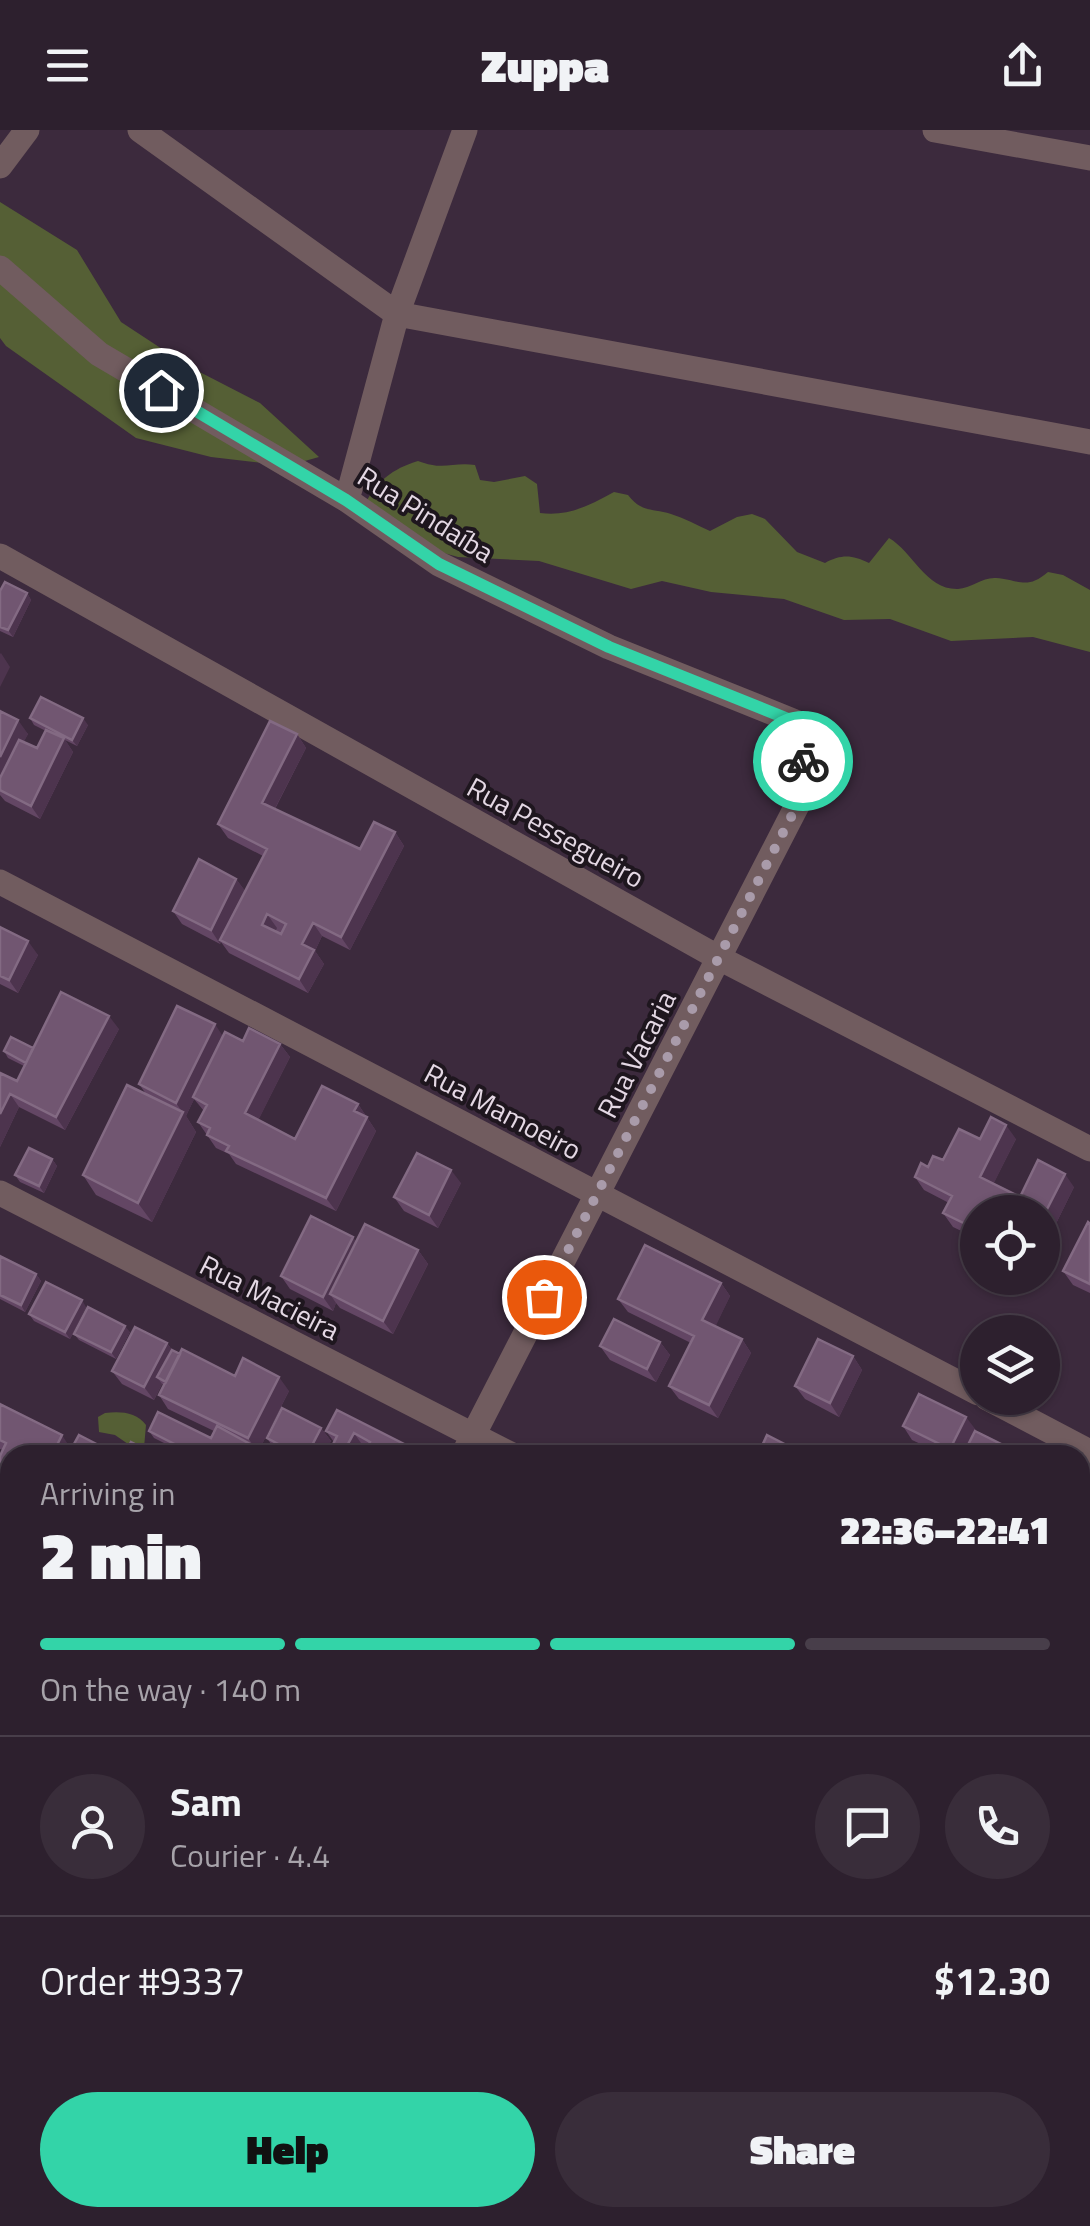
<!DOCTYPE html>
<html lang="en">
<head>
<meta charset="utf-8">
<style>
	body { margin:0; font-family:"Titillium Web",sans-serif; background:#392d3a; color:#f1f3f6; height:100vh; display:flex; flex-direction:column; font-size:38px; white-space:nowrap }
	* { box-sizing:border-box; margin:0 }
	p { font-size:32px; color:#a7a3aa }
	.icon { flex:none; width:55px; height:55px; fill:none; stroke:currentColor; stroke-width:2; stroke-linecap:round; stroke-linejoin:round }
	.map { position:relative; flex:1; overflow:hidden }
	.details { position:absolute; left:0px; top:1315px; width:1090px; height:782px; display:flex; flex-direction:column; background:#2d202e; border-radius:30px 30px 0 0; box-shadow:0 2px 8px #0004,0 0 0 2px #483e4a }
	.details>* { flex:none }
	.buttons { position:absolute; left:960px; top:1065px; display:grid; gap:20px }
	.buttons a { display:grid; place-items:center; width:100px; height:100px; border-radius:50%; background:#2d202e; box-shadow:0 2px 8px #0004,0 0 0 2px #483e4a; font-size:50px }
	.pin { position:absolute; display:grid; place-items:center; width:85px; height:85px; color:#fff; margin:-42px; border:5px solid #fff; border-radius:50%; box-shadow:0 2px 10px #0007 }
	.courier { position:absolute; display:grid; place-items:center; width:100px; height:100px; margin:-50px; border:8px solid #33d4a8; border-radius:50%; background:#fff; color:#222; box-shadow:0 2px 12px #0007 }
	.head em { font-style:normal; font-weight:800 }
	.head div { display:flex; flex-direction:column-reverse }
	.head { display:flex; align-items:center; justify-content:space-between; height:170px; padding:0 40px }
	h1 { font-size:65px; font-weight:800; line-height:75px }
	.bar { display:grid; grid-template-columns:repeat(4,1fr); gap:15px 10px; align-content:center; height:120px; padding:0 40px }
	.bar i { height:12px; border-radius:8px; background:#483e4a }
	.bar .selected { background:#33d4a8 }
	.bar p { grid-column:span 4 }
	.line { display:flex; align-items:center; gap:25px; padding:0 40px; border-top:2px solid #483e4a }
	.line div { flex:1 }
	.round { display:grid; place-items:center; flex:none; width:105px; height:105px; border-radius:52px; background:#392d3a }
	.action { display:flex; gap:20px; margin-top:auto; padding:20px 40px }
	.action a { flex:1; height:115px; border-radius:60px; background:#33d4a8; color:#111; font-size:40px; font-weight:800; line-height:115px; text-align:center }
	.action a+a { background:#392d3a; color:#f1f3f6 }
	header { display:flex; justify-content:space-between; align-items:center; height:130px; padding:0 40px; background:#2d202e; font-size:45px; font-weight:800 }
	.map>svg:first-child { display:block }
	.forest { fill:#555f35 }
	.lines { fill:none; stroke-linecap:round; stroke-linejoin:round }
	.minor { stroke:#715c5f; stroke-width:25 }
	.wall { fill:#634664 }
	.shaded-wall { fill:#4d344e }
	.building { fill:#715671; stroke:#836a83; stroke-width:2.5; fill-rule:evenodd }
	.done { stroke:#a99baa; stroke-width:10; stroke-dasharray:0 18 }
	.route { stroke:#33d4a8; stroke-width:12 }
	.labels { text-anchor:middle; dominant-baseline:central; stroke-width:8; stroke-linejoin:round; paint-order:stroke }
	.street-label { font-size:28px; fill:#e4d8e4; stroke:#1e161e }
</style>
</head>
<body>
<header><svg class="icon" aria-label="menu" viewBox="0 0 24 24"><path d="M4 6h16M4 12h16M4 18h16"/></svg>Zuppa<svg class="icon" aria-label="share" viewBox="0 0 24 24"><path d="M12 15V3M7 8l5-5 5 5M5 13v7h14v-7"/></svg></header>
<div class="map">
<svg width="1090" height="2096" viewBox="0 0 1090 2096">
	<rect width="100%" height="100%" fill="#3c2a3d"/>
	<path class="forest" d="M 0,72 L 77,120 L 121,192 L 188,236 L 260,273 L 319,327 L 287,336 L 211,327 L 136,308 L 6,216 L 0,208 Z
		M 418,331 C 444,341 451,332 475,335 L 480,350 L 494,352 L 525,346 L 537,354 L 540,383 C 568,387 590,375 614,362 L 628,365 C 642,383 652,378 671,384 C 684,388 697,395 710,401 L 737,387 L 752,384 L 765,389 L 797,422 L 825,433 C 842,424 852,425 869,433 L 889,408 C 913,422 926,460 958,459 C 971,458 983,447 996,448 C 1020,450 1027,460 1048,442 L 1063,445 L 1090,460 L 1090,522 L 1033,507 L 951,511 L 890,489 L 844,490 L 784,469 L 711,462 L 662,451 L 631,459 L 539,431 L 458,427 L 412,414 L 365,374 C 377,351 392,339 418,331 Z
		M 105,1283 C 120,1281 137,1282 146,1295 L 144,1318 L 141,1323 L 115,1305 L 99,1302 L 98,1287 Z"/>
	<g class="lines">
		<path class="minor" d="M 140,0 L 397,184 L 1090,312
			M 935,0 L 1090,28
			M 0,36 L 27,0
			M 0,138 L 99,224 L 347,370 L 439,434 L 609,517 L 798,593 L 807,656 L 463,1325
			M 347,370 L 397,184 L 465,0
			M 0,426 L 719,828 L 1090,1019
			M 0,752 L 978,1263
			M 0,1063 L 512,1325
			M 987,1268 L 1090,1322
			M 0,1381 L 10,1386
			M 1080,1636 L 1090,1642
			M 0,1717 L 10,1723
			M 1080,1952 L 1090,1957
			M 0,2021 L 10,2027
			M 125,2088 L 141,2096
			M 705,2088 L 721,2096
			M 53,2096 L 57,2088"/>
	</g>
	<path class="wall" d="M 0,461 L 27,463 L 31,470 L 13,507 L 0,501 Z
		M 0,581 L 28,604 L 23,612 L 37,618 L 46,601 L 34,595 L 30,588 L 88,595 L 77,616 L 65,610 L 73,622 L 40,689 L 5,671 L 0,665 Z
		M 297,604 L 306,618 L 275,679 L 360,719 L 395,702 L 404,716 L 350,820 L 322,806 L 315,821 L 324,834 L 308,863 L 229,823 L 221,812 L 220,814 L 182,794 L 173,781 L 236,749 L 245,761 L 263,726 L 228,708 L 218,694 Z
		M 0,797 L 38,825 L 18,863 L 0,854 Z
		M 119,899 L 65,1000 L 19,977 L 0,1017 L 0,943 L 17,951 L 24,936 L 8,928 L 4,921 L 33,918 Z
		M 223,906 L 243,911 L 280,914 L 290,927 L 258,990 L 295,1009 L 358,974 L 376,1001 L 336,1081 L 236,1034 L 229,1024 L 216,1018 L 198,992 L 204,981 L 194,969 L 186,986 L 196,1002 L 152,1092 L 96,1065 L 83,1045 L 146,964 L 139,954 Z
		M 980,1009 L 1016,1009 L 993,1054 L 1020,1067 L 1074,1057 L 1042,1122 L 1042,1082 L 978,1082 L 978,1109 L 953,1097 L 943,1083 L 949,1073 L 924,1060 L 915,1047 L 928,1037 L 943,1030 Z
		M 52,1029 L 57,1036 L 44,1063 L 20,1052 L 15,1045 Z
		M 461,1053 L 438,1098 L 404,1081 L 394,1067 Z
		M 1090,1094 L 1090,1163 L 1073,1155 L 1063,1141 Z
		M 356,1112 L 418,1120 L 428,1134 L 393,1204 L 340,1178 L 336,1173 L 333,1181 L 290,1159 L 281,1146 Z
		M 0,1126 L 36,1144 L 41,1151 L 25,1182 L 0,1169 Z
		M 721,1153 L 730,1166 L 715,1196 L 742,1209 L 751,1223 L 718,1288 L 679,1269 L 669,1256 L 691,1213 L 628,1182 L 618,1169 Z
		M 86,1177 L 70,1209 L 34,1191 L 29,1184 Z
		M 130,1202 L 116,1229 L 79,1210 L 74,1204 Z
		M 660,1212 L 670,1225 L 656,1252 L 610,1230 L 600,1216 Z
		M 167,1213 L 172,1220 L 235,1246 L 289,1261 L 258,1322 L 255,1320 L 253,1325 L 188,1325 L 154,1308 L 149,1301 L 211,1308 L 214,1301 L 168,1279 L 159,1265 L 164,1255 L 162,1254 L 154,1270 L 122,1254 L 112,1241 Z
		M 853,1226 L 862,1240 L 839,1287 L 805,1269 L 795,1256 Z
		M 0,1274 L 10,1325 L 10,1355 L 3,1352 L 0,1347 L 0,1325 L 3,1320 L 0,1319 Z
		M 337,1280 L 408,1316 L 414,1325 L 328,1325 L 334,1312 L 326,1301 Z
		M 903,1296 L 975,1301 L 1022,1325 L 944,1325 L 912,1310 Z
		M 321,1298 L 331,1311 L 323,1325 L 282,1325 L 276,1322 L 267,1308 Z
		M 0,1438 L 10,1445 L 10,1526 L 0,1521 Z
		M 0,1525 L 10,1530 L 10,1554 L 0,1549 Z
		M 0,1734 L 9,1812 L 0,1808 Z
		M 1080,1791 L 1090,1796 L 1090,1844 L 1080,1839 Z
		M 875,2088 L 918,2088 L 914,2096 L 891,2096 Z
		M 994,2088 L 1059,2088 L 1066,2091 L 1070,2096 L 1005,2096 L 1006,2094 Z"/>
	<path class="shaded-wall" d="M 27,463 L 31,470 L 13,507 L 8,500 Z
		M 1,523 L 10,537 L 0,557 L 0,524 Z
		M 83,588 L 88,595 L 77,616 L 72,610 Z
		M 18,590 L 28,604 L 3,653 L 0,649 L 0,627 Z
		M 297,604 L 306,618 L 271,686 L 262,673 Z
		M 64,608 L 73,622 L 40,689 L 31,676 Z
		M 395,702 L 404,716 L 350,820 L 341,807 Z
		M 236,749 L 246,762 L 220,814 L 211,800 Z
		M 267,784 L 277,798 L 272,809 L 262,795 Z
		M 313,793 L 322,806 L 315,821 L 324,834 L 308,863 L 299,849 L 302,814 Z
		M 28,811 L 38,825 L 18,863 L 9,850 Z
		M 109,886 L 119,899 L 65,1000 L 56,987 Z
		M 215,894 L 224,908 L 186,986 L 196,1002 L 152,1092 L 138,1073 L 183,983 L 176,973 Z
		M 280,914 L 290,927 L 255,997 L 245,983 Z
		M 10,964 L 19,977 L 0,1017 L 0,984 Z
		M 358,974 L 376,1001 L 336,1081 L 326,1068 Z
		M 1006,995 L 1016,1009 L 990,1061 L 980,1047 Z
		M 52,1029 L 57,1036 L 44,1063 L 39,1056 Z
		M 451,1040 L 461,1053 L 438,1098 L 429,1085 Z
		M 1065,1044 L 1074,1057 L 1042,1122 L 1042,1089 Z
		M 353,1107 L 362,1121 L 330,1164 L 336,1173 L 333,1181 L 323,1167 Z
		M 418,1120 L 428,1134 L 393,1204 L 383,1191 Z
		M 36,1144 L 41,1151 L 25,1182 L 21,1175 Z
		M 721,1153 L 730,1166 L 712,1204 L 702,1190 Z
		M 82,1170 L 86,1177 L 70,1209 L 65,1202 Z
		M 125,1196 L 130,1202 L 116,1229 L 111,1222 Z
		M 742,1209 L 751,1223 L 718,1288 L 709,1275 Z
		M 660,1212 L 670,1225 L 656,1252 L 647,1239 Z
		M 167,1213 L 176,1226 L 157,1247 L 162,1254 L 154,1270 L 144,1257 Z
		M 853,1226 L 862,1240 L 839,1287 L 830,1273 Z
		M 279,1247 L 289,1261 L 258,1322 L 248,1308 Z
		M 966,1287 L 976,1300 L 963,1325 L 954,1325 L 950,1319 Z
		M 321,1298 L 331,1311 L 323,1325 L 307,1325 Z
		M 354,1303 L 363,1316 L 359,1325 L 348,1314 Z
		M 62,1305 L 71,1319 L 68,1325 L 52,1325 Z
		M 250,1314 L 255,1320 L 253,1325 L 244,1325 Z
		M 408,1316 L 414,1325 L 403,1325 Z
		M 1090,1390 L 1090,1423 L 1080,1442 L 1080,1410 Z
		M 8,1442 L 10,1445 L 10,1470 L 0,1490 L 0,1457 Z
		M 0,1561 L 9,1574 L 0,1592 Z
		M 1082,1753 L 1090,1764 L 1090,1770 L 1080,1790 L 1080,1758 Z
		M 10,1776 L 10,1809 L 9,1812 L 0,1800 L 0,1797 Z
		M 1089,1844 L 1090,1858 L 1080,1878 L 1080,1862 Z
		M 535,2088 L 559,2088 L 554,2096 L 531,2096 Z
		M 902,2088 L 918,2088 L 914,2096 L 903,2096 L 900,2091 Z"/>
	<path class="building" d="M 5,452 L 27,463 L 8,500 L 0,497 L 0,461 Z
		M 41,567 L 83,588 L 72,610 L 30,588 Z
		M 0,581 L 18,590 L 0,627 Z
		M 270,591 L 297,604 L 262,673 L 360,719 L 374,692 L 395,702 L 341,807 L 313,793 L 302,814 L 314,820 L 299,849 L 220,810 L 267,719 L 218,694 ZM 267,784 L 286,794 L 281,804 L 262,795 Z
		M 46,600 L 64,608 L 31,676 L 0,660 L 0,648 L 19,610 L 37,618 Z
		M 199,729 L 236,749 L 211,800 L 173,781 Z
		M 0,797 L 28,811 L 9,850 L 0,846 Z
		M 61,862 L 109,886 L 56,987 L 10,964 L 0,984 L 0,943 L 17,951 Z
		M 177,876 L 215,894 L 176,973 L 139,954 Z
		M 249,898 L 280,914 L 245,983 L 295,1009 L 322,956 L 358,974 L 354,981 L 367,987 L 326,1068 L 226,1021 L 229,1016 L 207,1005 L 210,998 L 198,992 L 207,975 L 193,967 L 225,902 L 243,911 Z
		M 11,907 L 33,918 L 26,933 L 4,921 Z
		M 127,955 L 183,982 L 138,1073 L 83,1045 Z
		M 991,987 L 1006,995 L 980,1047 L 1020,1067 L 1038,1030 L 1065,1044 L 1042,1089 L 1042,1082 L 978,1082 L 978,1100 L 943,1083 L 952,1066 L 915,1047 L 921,1033 L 928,1037 L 933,1026 L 943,1030 L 959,999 L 980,1009 Z
		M 29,1018 L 52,1029 L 39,1056 L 15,1045 Z
		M 417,1023 L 451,1040 L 429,1085 L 394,1067 Z
		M 311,1086 L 353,1107 L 323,1167 L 281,1146 Z
		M 1088,1092 L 1090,1094 L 1090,1154 L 1063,1141 Z
		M 365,1094 L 418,1120 L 383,1191 L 330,1164 Z
		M 645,1115 L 721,1153 L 702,1190 L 742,1209 L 709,1275 L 669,1256 L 694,1206 L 618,1169 Z
		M 0,1126 L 36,1144 L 21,1175 L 0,1165 Z
		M 46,1152 L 82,1170 L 65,1202 L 29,1184 Z
		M 88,1177 L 125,1196 L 111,1222 L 74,1204 Z
		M 614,1189 L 660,1212 L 647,1239 L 600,1216 Z
		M 135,1197 L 167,1213 L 144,1257 L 112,1241 Z
		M 818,1209 L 853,1226 L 830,1273 L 795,1256 Z
		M 182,1219 L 235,1246 L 243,1228 L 279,1247 L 248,1308 L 159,1265 Z
		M 172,1220 L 180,1224 L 166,1252 L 157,1247 Z
		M 919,1264 L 966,1287 L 950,1319 L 903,1296 Z
		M 0,1274 L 62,1305 L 52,1325 L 10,1325 L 10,1347 L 0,1342 L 0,1326 L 6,1313 L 0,1310 Z
		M 282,1278 L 321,1298 L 307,1325 L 299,1325 L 267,1308 Z
		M 337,1280 L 408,1316 L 403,1325 L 328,1325 L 337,1306 L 326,1301 ZM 354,1303 L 370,1312 L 365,1322 L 348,1314 Z
		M 158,1282 L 211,1308 L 217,1296 L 250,1314 L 244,1325 L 196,1325 L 149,1301 Z
		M 975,1301 L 1021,1324 L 1020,1325 L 963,1325 Z
		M 79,1305 L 112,1322 L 111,1325 L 68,1325 Z
		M 767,1305 L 806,1325 L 758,1325 Z
		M 131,1312 L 157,1325 L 124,1325 Z
		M 835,1319 L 846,1325 L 832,1325 Z
		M 1080,1374 L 1090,1379 L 1090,1390 L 1080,1410 Z
		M 0,1438 L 8,1442 L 0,1457 Z
		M 9,1452 L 10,1452 L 10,1517 L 0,1512 L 0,1470 Z
		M 0,1525 L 10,1530 L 10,1550 L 0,1545 Z
		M 1080,1686 L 1090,1691 L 1090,1757 L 1082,1753 L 1080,1758 Z
		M 0,1734 L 10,1739 L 10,1776 L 0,1797 Z
		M 1080,1791 L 1090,1796 L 1090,1829 L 1088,1834 L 1080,1830 Z
		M 1080,1840 L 1089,1844 L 1080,1862 Z
		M 403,2088 L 442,2088 L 459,2096 L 399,2096 Z
		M 461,2088 L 535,2088 L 531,2096 L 467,2096 L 459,2092 Z
		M 543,2088 L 635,2088 L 652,2096 L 538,2096 Z
		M 923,2088 L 953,2088 L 964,2093 L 963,2096 L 919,2096 Z
		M 973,2088 L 988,2096 L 969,2096 Z
		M 1010,2088 L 1059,2088 L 1066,2091 L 1064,2096 L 1005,2096 Z"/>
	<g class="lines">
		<path class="done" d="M 544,1167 L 807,656 L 803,631"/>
		<path class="route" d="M 161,260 L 346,370 L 439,434 L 609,517 L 798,593 L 803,631"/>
	</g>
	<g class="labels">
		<g class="street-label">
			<text transform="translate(426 384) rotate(32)">Rua Pindaíba</text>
			<text transform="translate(556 702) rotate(29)">Rua Pessegueiro</text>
			<text transform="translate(636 924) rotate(-63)">Rua Vacaria</text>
			<text transform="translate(503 981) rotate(28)">Rua Mamoeiro</text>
			<text transform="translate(270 1167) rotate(27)">Rua Macieira</text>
		</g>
	</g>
</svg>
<div class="buttons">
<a><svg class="icon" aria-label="locate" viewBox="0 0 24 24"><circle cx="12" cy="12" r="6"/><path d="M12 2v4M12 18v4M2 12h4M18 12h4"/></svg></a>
<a><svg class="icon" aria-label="layers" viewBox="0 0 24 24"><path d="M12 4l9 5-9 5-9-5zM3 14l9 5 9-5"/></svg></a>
</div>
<div class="pin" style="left:544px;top:1167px;background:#ea580c"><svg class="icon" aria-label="bag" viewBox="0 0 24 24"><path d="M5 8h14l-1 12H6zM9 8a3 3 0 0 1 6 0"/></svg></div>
<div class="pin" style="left:161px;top:260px;background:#1f2937"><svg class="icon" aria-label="home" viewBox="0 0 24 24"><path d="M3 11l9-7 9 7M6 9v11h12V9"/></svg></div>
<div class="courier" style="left:803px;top:631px"><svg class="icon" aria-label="bike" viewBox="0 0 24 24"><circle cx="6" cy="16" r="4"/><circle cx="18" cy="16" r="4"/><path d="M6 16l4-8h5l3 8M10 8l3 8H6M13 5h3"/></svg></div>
<section class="details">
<div class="head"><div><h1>2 min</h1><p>Arriving in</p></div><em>22:36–22:41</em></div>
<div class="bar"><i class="selected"></i><i class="selected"></i><i class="selected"></i><i></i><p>On the way · 140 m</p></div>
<div class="line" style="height:180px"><a class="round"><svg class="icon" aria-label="person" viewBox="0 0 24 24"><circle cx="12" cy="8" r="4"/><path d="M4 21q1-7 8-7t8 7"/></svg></a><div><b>Sam</b><p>Courier · 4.4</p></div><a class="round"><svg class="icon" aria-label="chat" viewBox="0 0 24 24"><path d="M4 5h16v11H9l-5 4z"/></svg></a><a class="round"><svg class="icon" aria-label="phone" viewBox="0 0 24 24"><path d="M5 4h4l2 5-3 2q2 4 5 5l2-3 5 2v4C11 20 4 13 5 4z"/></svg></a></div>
<div class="line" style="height:130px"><div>Order #9337</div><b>$12.30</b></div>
<div class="action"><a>Help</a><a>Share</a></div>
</section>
</div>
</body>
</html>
